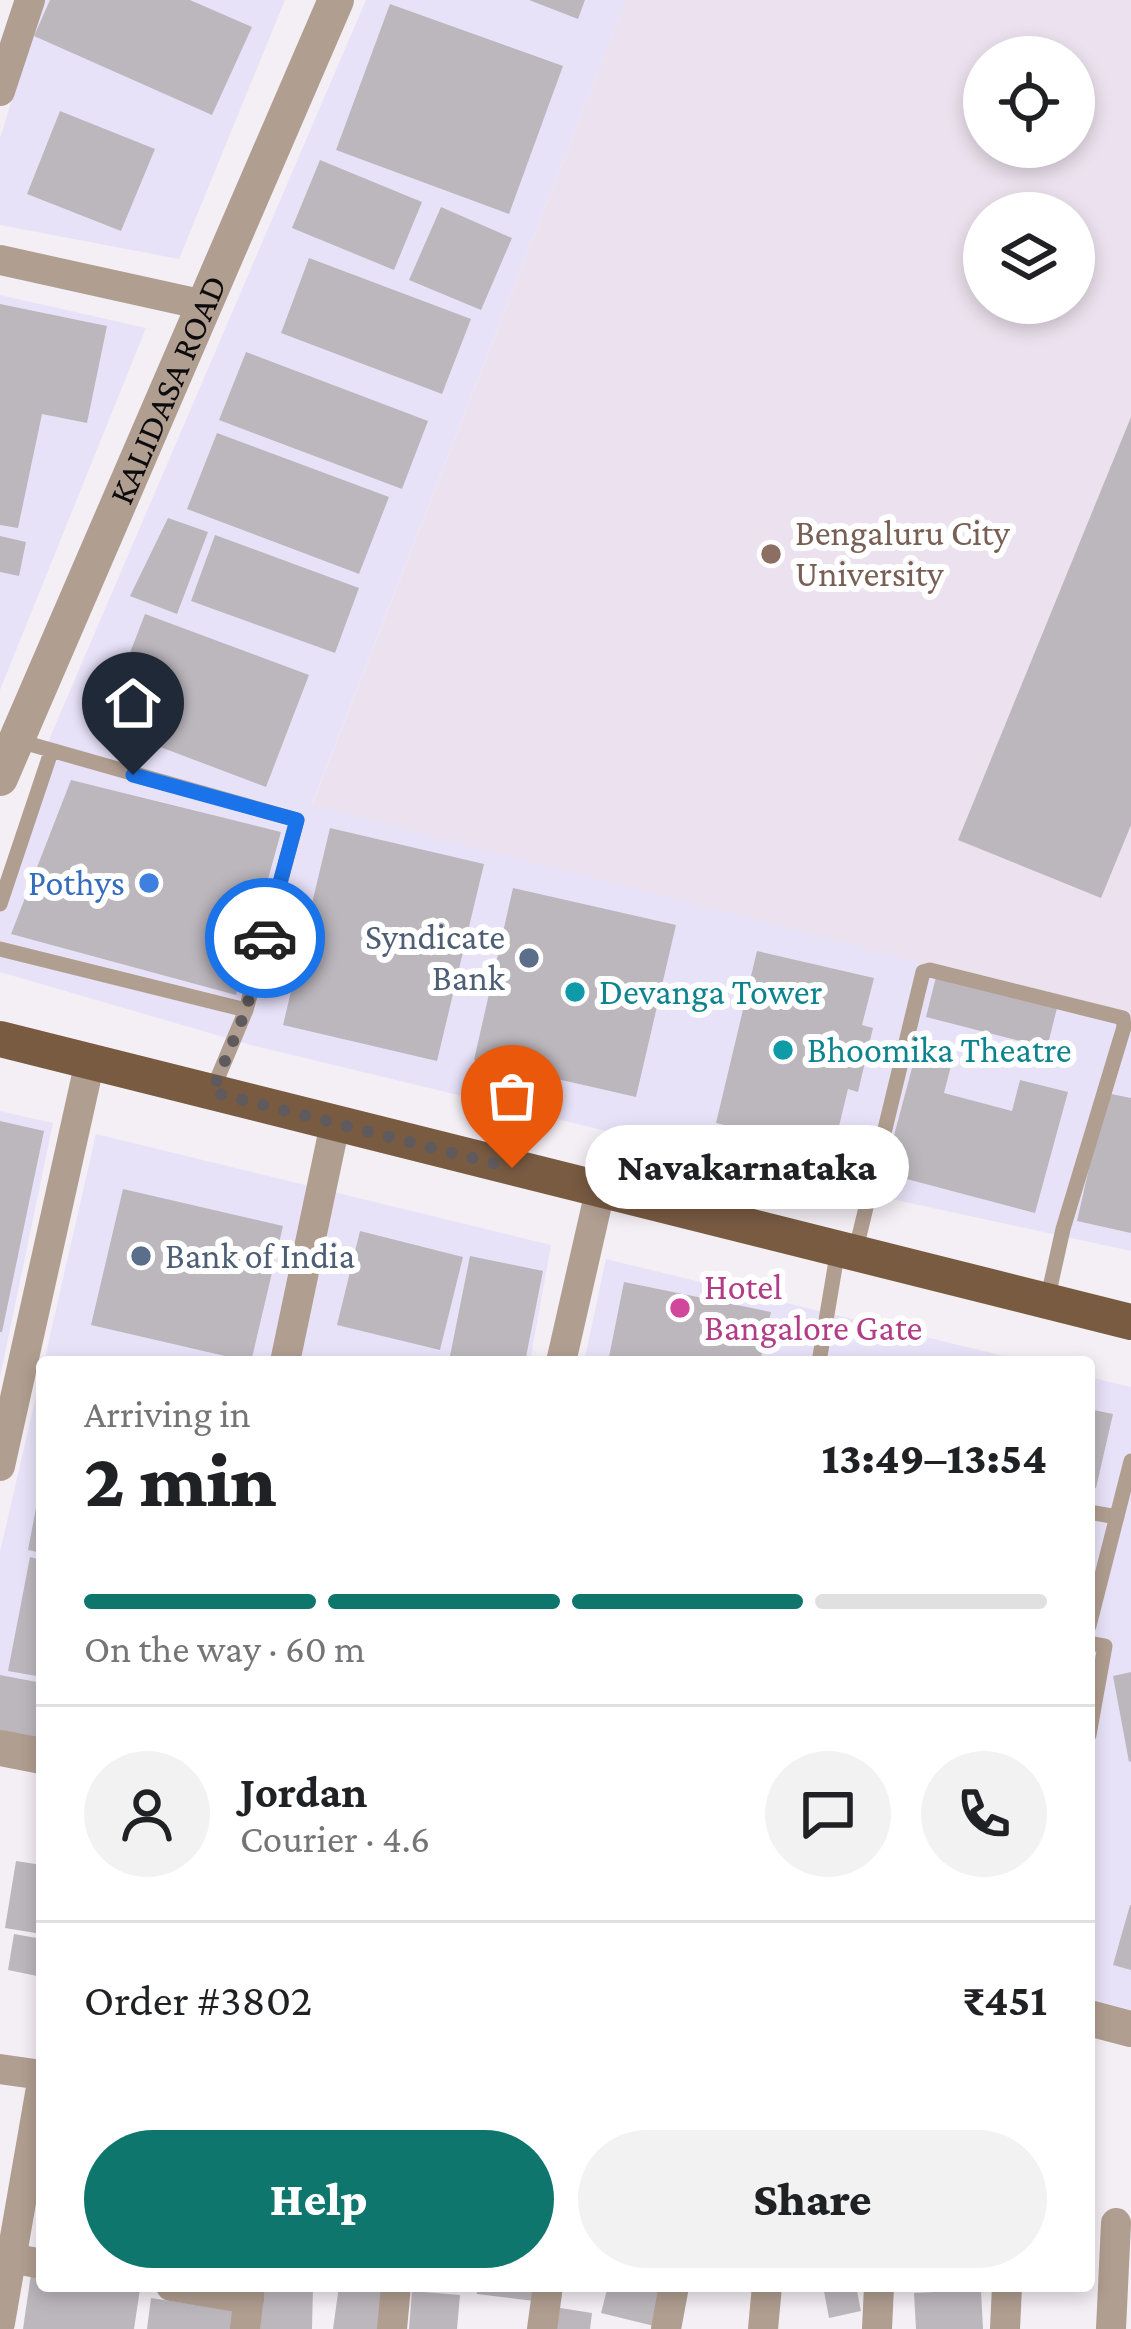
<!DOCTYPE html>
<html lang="en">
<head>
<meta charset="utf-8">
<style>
	body { margin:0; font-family:"Crimson Pro",serif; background:#f2f2f2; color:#202124; height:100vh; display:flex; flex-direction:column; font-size:45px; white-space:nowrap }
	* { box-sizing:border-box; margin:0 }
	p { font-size:39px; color:#757577 }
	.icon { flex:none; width:66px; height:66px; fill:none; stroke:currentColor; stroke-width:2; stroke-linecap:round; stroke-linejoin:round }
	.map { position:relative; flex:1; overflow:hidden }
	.details { position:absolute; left:36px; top:1356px; width:1059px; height:936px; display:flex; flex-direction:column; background:#fff; border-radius:12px; box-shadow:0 6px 18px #0003 }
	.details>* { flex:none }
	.tools { position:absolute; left:963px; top:36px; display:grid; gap:24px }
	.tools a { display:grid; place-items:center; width:132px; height:132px; border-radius:50%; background:#fff; box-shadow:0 6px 18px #0003; font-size:60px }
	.pin { position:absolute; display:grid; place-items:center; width:102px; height:102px; color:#fff; margin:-123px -51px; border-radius:50% 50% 50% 0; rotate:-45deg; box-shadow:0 0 12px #0007 }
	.pin .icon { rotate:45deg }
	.courier { position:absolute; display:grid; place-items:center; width:120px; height:120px; margin:-60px; border:9px solid #1a73e8; border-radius:50%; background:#fff; color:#222; box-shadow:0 3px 15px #0007 }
	.bubble { position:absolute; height:84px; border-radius:42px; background:#fff; box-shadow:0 6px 18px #0003; font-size:39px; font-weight:800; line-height:84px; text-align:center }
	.summary em { font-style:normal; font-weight:800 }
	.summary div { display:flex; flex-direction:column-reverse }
	.summary { display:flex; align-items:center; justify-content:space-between; height:204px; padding:0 48px }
	h1 { font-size:78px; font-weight:800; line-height:90px }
	.bar { display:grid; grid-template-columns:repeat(4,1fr); gap:18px 12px; align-content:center; height:144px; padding:0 48px }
	.bar i { height:15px; border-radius:9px; background:#e0e0e0 }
	.bar .selected { background:#0f766e }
	.bar p { grid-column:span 4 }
	.line { display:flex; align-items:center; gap:30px; padding:0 48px; border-top:3px solid #e0e0e0 }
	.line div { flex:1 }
	.round { display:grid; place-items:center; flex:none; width:126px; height:126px; border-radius:63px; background:#f2f2f2 }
	.button { display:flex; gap:24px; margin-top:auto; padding:24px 48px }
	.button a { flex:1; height:138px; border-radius:72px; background:#0f766e; color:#fff; font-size:48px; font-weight:800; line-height:138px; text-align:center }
	.button a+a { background:#f2f2f2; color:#202124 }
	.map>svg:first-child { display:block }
	.commercial { fill:#e8e2f8 }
	.built { fill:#ece1ee; fill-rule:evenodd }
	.building { fill:#bcb7bd }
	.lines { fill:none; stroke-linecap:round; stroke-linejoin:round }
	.service { stroke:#b09e90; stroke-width:15 }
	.minor { stroke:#b09e90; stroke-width:30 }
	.tertiary { stroke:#b09e90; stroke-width:36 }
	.primary { stroke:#795b42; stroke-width:36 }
	.done { stroke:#5e5a5e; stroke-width:12; stroke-dasharray:0 21.6 }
	.route { stroke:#1a73e8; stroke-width:15 }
	.education-dot { fill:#8d6e63; stroke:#fff; stroke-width:4.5 }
	.shop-dot { fill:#3f7fe0; stroke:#fff; stroke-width:4.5 }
	.service-dot { fill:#5c6f8a; stroke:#fff; stroke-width:4.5 }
	.culture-dot { fill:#0f9aa8; stroke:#fff; stroke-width:4.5 }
	.hotel-dot { fill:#d1479c; stroke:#fff; stroke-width:4.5 }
	.labels { text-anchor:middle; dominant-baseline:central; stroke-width:12; stroke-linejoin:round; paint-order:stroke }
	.street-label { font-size:36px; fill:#0d0b0d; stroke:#fff }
	.education-label { font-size:36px; fill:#785e54; stroke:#fff; text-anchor:start }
	.shop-label { font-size:36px; fill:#366cbe; stroke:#fff; text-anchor:end }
	.service-label { font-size:36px; fill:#4e5e75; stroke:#fff; text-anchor:end }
	.culture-label { font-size:36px; fill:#0d838f; stroke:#fff; text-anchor:start }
	.hotel-label { font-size:36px; fill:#b23c85; stroke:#fff; text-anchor:start }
</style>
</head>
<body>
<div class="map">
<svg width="1131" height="2329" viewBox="0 0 1131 2329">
	<rect width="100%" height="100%" fill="#f4eef5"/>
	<path class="commercial" d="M 43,0 L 285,0 L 179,259 L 0,225 L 0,138 Z
		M 366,0 L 626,0 L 312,804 L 1131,1017 L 1131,1251 L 859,1192 L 251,1045 L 0,972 L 0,880 L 51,735 Z
		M 0,295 L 146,328 L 0,690 Z
		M 0,1111 L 53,1123 L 0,1377 Z
		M 96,1134 L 551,1245 L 530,1362 L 44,1362 Z
		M 606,1259 L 1028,1362 L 584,1362 Z
		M 42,1370 L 42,1742 L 0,1733 L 0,1552 Z
		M 1089,1377 L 1131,1387 L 1131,2010 L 1089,1999 Z"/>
	<path class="built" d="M 626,0 L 1131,0 L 1131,1017 L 312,805 ZM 984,57 L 1074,57 L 1074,147 L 984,147 ZM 984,213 L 1074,213 L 1074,303 L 984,303 Z"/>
	<path class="building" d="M 50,0 L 190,0 L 252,27 L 212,115 L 34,36 Z
		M 529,0 L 585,0 L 578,19 Z
		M 390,4 L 563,66 L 509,214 L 336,150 Z
		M 60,111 L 155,149 L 121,231 L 27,194 Z
		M 320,160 L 422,202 L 394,270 L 292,228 Z
		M 441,207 L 512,238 L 481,310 L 409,280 Z
		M 309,258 L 471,319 L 442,394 L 281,333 Z
		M 0,304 L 107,326 L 87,423 L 42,414 L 18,528 L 0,525 Z
		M 246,352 L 428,421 L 402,489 L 219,420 Z
		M 1131,417 L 1131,825 L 1101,898 L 958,840 Z
		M 217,433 L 389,497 L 359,574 L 187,509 Z
		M 168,518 L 208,532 L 177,614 L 130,596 Z
		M 215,535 L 359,588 L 335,653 L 191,601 Z
		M 0,536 L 26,542 L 19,576 L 0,572 Z
		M 145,614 L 309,675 L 266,787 L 102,725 Z
		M 71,780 L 281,832 L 236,995 L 11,934 Z
		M 330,828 L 484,864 L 437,1061 L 283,1025 Z
		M 513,888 L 676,925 L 636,1097 L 474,1060 Z
		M 757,951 L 874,978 L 862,1025 L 873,1028 L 858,1092 L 848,1089 L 833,1151 L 716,1123 Z
		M 936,977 L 1057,1008 L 1047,1048 L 926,1017 Z
		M 916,1053 L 952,1062 L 944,1093 L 1012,1111 L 1020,1080 L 1068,1092 L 1035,1213 L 884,1173 Z
		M 1106,1093 L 1131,1098 L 1131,1233 L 1077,1221 Z
		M 0,1121 L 44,1131 L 2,1332 L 0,1332 Z
		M 123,1189 L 283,1226 L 251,1362 L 91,1325 Z
		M 360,1231 L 463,1257 L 440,1350 L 337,1325 Z
		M 470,1256 L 543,1271 L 525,1362 L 482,1362 L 450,1356 Z
		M 624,1282 L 771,1312 L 760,1362 L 608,1362 Z
		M 1089,1409 L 1113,1414 L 1096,1488 L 1089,1486 Z
		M 36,1508 L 42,1509 L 42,1553 L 28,1550 Z
		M 30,1557 L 42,1560 L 42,1677 L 8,1671 Z
		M 1131,1672 L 1131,1761 L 1129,1762 L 1113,1676 Z
		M 0,1675 L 42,1683 L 42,1739 L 0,1730 Z
		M 16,1861 L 42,1865 L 42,1934 L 5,1928 Z
		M 1130,1905 L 1131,1905 L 1131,1970 L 1113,1965 Z
		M 14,1934 L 42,1939 L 42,1977 L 8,1970 Z
		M 31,2274 L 42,2275 L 42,2286 L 119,2286 L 140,2289 L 134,2329 L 23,2329 Z
		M 262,2286 L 313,2286 L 312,2329 L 260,2329 Z
		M 339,2286 L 387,2286 L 381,2329 L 333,2329 Z
		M 477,2286 L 544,2286 L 542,2302 L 477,2294 Z
		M 608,2286 L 664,2286 L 654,2326 L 601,2313 Z
		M 823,2286 L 856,2286 L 861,2311 L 829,2318 Z
		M 981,2290 L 983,2329 L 916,2329 L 914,2293 Z
		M 412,2291 L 460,2295 L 457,2329 L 409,2329 Z
		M 151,2298 L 236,2311 L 233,2329 L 147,2329 Z
		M 554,2307 L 592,2313 L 590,2329 L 550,2329 Z"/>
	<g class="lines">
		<path class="service" d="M 0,904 L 51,752
			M 0,949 L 246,1010 L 297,820 L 19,741
			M 213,1089 L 246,1010
			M 855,1253 L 923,972 L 930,970 L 1123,1018 L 1124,1027 L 1063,1229 L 1047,1301
			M 819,1362 L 838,1249
			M 1089,1512 L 1117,1517
			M 1089,1626 L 1131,1461
			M 1089,1643 L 1105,1646 L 1089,1735"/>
		<path class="minor" d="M 0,91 L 30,0
			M 0,260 L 204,305
			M 285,1362 L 335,1124
			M 561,1362 L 600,1191
			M 0,1466 L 90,1061
			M 0,2069 L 42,2075
			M 11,2258 L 42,2264
			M 171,2286 L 249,2299
			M 0,2323 L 42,2082
			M 245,2329 L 250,2286
			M 392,2329 L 396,2286
			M 542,2329 L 548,2286
			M 666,2329 L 674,2286
			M 763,2329 L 767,2286
			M 877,2329 L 879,2286
			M 1005,2329 L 1007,2286
			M 1111,2329 L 1116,2223"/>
		<g class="tertiary">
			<path id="s1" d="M 0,778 L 336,0"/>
			<path d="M 0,1748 L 42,1756"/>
			<path d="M 1089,2018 L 1131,2029"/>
		</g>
		<path class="primary" d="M 0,1039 L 1131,1322"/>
	</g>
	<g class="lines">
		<path class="done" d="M 265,938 L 246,1010 L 212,1092 L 512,1168"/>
		<path class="route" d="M 133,775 L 297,820 L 265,938"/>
	</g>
	<circle class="education-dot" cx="771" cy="554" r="12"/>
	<circle class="shop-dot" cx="149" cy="883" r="12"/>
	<g class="service-dot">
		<circle cx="529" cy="958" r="12"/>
		<circle cx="141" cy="1256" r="12"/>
	</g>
	<g class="culture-dot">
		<circle cx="575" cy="992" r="12"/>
		<circle cx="783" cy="1050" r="12"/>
	</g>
	<circle class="hotel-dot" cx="680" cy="1308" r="12"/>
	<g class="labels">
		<g class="street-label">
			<text stroke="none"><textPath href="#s1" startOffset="423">KALIDASA ROAD</textPath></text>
		</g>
		<g class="education-label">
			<text x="795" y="533">Bengaluru City<tspan x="795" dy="41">University</tspan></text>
		</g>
		<g class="shop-label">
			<text x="125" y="883">Pothys</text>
		</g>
		<g class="service-label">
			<text x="505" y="937">Syndicate<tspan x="505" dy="41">Bank</tspan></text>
			<text x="165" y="1256" text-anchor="start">Bank of India</text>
		</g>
		<g class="culture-label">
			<text x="599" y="992">Devanga Tower</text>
			<text x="807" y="1050">Bhoomika Theatre</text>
		</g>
		<g class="hotel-label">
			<text x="704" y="1287">Hotel<tspan x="704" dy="41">Bangalore Gate</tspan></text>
		</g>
	</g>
</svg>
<div class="tools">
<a><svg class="icon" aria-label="locate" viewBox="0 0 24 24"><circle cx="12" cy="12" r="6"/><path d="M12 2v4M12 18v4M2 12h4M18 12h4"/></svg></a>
<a><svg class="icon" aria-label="layers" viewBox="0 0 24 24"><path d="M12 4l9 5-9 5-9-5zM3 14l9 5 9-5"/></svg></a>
</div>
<div class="pin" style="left:512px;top:1168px;background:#ea580c"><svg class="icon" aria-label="bag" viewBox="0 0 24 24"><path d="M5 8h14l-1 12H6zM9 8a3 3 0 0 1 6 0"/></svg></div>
<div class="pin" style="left:133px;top:775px;background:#1f2937"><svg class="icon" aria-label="home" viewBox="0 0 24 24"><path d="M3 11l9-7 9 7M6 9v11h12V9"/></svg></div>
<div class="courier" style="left:265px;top:938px"><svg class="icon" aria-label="car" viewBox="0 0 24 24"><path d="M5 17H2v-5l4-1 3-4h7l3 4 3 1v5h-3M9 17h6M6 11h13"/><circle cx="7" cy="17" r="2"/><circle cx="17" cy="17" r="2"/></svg></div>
<div class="bubble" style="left:585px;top:1125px;width:324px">Navakarnataka</div>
<section class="details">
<div class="summary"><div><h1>2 min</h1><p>Arriving in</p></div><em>13:49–13:54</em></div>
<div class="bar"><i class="selected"></i><i class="selected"></i><i class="selected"></i><i></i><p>On the way · 60 m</p></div>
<div class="line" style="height:216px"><a class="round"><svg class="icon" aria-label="person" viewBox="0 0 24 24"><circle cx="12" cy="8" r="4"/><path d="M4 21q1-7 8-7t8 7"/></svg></a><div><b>Jordan</b><p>Courier · 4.6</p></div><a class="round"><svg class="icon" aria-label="chat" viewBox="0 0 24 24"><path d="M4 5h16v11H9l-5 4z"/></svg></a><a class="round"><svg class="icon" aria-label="phone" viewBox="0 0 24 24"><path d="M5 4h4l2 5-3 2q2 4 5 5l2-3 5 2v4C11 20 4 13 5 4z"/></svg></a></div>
<div class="line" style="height:156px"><div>Order #3802</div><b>₹451</b></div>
<div class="button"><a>Help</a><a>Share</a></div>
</section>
</div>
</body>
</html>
